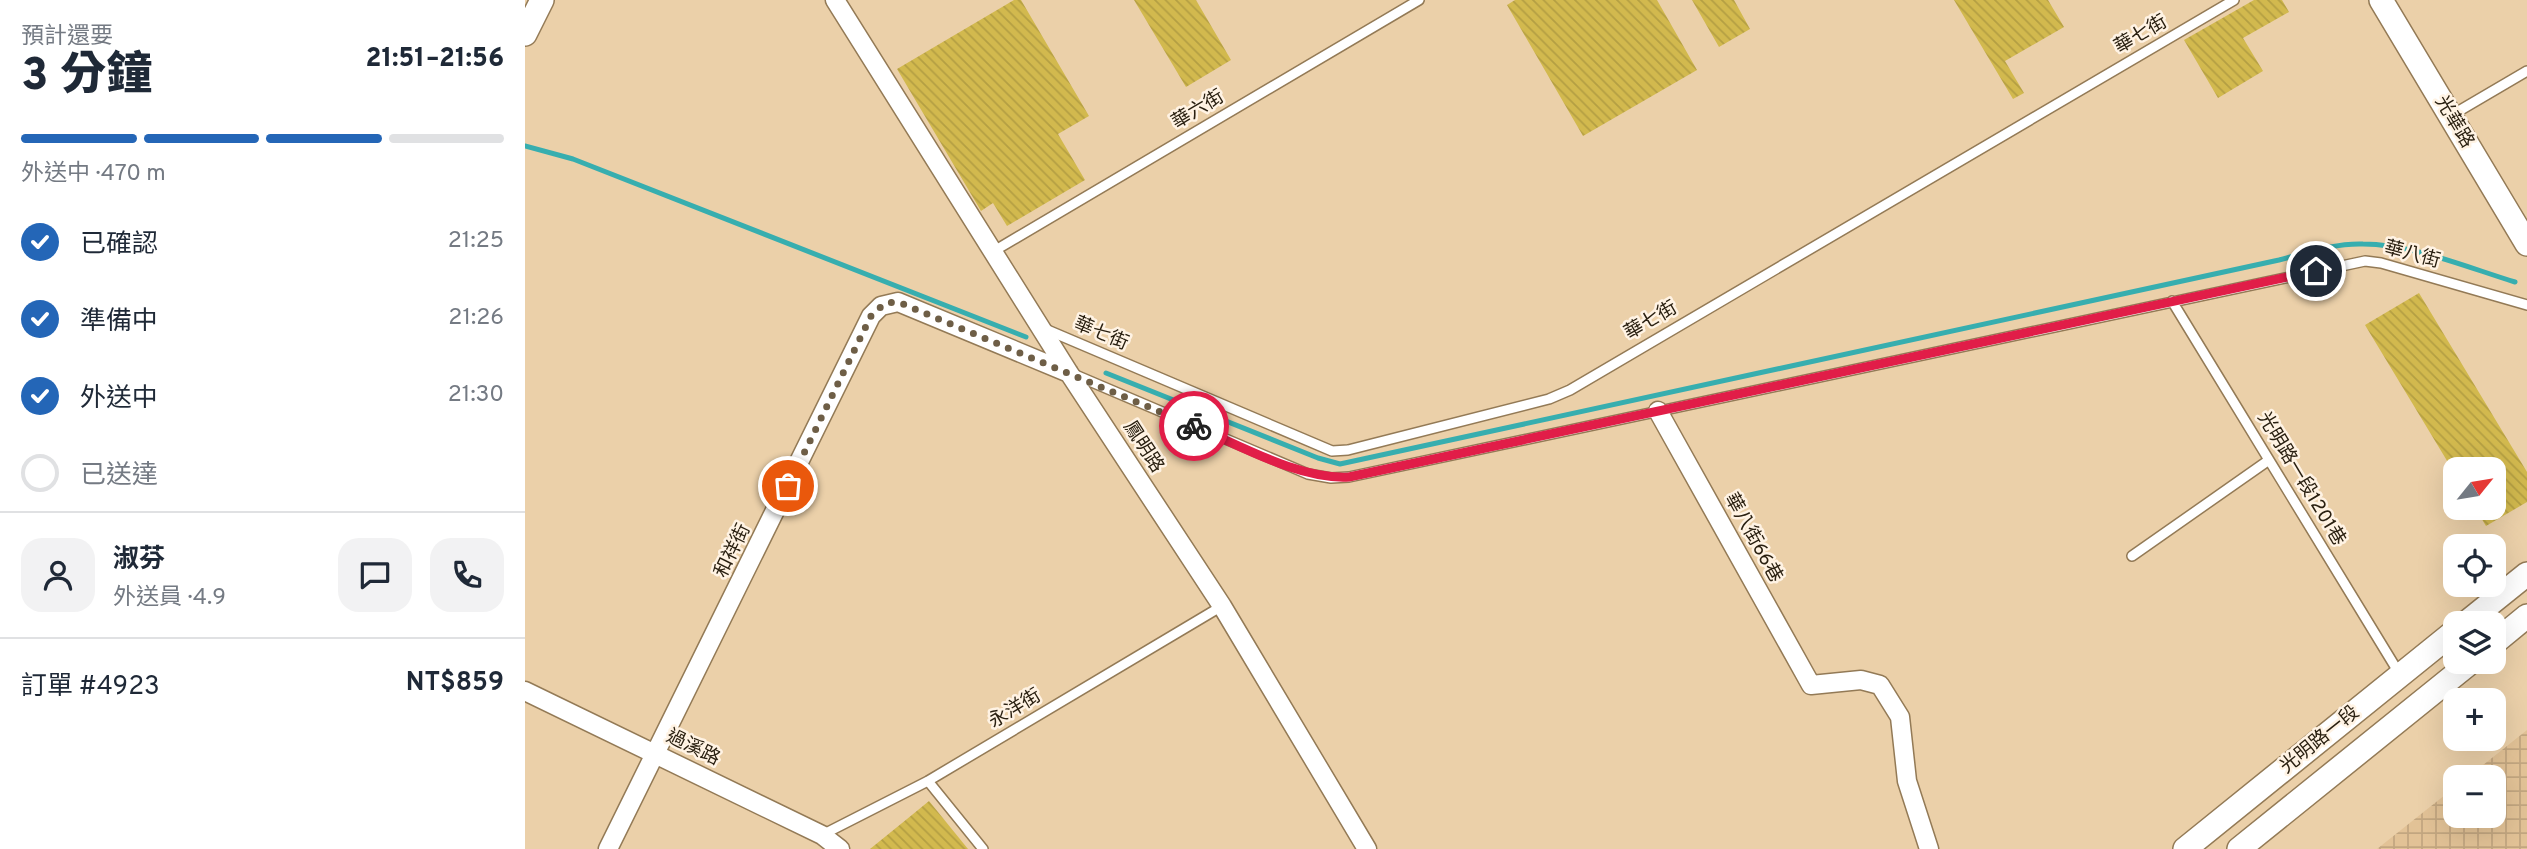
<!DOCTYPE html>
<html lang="zh-TW">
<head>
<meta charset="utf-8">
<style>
	body { margin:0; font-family:Overpass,"Noto Sans TC",sans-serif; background:#f2f2f3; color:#1f2937; height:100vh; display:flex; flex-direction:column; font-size:26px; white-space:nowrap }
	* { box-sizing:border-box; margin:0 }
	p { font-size:23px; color:#747a83 }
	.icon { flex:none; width:38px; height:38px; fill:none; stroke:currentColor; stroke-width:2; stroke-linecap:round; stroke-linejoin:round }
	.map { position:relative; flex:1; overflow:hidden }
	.panel { display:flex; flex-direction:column; background:#fff; width:525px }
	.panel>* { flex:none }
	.needle { width:46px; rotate:60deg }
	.fabs { position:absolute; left:1918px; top:457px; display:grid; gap:14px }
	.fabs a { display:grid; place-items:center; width:63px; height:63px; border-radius:14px; background:#fff; box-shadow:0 7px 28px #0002; font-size:35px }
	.pin { position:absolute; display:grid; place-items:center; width:60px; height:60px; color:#fff; margin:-30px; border:4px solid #fff; border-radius:50%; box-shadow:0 2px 7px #0007 }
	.courier { position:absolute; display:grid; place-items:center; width:70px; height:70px; margin:-35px; border:5px solid #e11d48; border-radius:50%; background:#fff; color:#222; box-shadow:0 2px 9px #0007 }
	.summary em { font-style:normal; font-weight:800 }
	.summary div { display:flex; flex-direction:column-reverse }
	.summary { display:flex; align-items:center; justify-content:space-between; height:119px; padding:0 21px }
	h1 { font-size:46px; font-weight:800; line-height:52px }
	.bar { display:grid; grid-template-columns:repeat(4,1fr); gap:10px 7px; align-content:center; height:84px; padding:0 21px }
	.bar i { height:9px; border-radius:5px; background:#e0e1e3 }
	.bar .selected { background:#2466b7 }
	.bar p { grid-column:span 4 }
	.line { display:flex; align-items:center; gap:18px; padding:0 21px; border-top:2px solid #e0e1e3 }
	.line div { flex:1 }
	.round { display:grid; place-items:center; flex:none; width:74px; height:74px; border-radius:21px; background:#f2f2f3 }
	ol { padding:0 21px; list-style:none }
	li { display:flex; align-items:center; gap:21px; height:77px }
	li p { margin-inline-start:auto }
	li .icon { padding:7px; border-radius:50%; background:#2466b7; color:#fff; stroke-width:4 }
	li:last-child { color:#747a83 }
	li i { width:38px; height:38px; border:4px solid #e0e1e3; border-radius:50% }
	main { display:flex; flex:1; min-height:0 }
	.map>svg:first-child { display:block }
	.industrial { fill:url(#industrial-grid) }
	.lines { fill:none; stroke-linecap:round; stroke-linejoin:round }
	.stream { stroke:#37aeaf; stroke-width:5 }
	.building { fill:url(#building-back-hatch) }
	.service-casing { stroke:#937a56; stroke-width:12 }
	.minor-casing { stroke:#937a56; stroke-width:21 }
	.tertiary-casing { stroke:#937a56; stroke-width:26 }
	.service { stroke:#fff; stroke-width:9 }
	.minor { stroke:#fff; stroke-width:18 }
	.tertiary { stroke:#fff; stroke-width:23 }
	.done { stroke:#6e5e46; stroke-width:7; stroke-dasharray:0 12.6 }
	.route { stroke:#e11d48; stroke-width:9 }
	.labels { text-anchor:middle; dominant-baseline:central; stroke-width:5; stroke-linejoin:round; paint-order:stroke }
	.street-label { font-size:19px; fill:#2a2011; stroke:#fff3e4 }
</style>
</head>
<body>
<main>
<section class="panel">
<div class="summary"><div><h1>3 分鐘</h1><p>預計還要</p></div><em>21:51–21:56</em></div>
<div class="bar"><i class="selected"></i><i class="selected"></i><i class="selected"></i><i></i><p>外送中 · 470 m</p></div>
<ol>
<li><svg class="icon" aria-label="check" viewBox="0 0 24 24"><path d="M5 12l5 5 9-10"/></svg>已確認<p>21:25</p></li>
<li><svg class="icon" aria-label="check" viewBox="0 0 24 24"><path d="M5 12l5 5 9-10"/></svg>準備中<p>21:26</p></li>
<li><svg class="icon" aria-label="check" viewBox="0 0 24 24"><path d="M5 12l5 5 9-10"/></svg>外送中<p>21:30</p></li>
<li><i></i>已送達</li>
</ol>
<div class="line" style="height:126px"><a class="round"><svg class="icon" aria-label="person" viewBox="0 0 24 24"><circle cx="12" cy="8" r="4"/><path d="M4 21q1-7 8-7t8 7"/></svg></a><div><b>淑芬</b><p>外送員 · 4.9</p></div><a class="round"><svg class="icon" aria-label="chat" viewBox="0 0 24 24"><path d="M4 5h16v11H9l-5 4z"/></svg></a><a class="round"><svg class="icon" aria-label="phone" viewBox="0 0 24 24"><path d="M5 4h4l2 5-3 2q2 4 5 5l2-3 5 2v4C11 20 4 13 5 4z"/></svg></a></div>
<div class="line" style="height:91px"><div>訂單 #4923</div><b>NT$859</b></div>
</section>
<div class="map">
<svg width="2002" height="849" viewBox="0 0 2002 849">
	<defs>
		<pattern id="industrial-grid" width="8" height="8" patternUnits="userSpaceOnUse" patternTransform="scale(1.75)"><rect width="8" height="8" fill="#e2c296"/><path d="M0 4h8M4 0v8" fill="none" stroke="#c2a680"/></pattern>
		<pattern id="building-back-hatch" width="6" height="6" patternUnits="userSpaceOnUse" patternTransform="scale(1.75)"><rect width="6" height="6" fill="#d2b94e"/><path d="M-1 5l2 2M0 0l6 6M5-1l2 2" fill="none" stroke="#b49f43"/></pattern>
	</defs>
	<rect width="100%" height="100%" fill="#ebd0a9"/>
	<path class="industrial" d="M 2002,730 L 2002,849 L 1852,849 L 1930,787 L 1930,816 L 1969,816 L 1969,777 L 1943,777 Z"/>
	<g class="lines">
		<path class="stream" d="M 0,146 L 48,159 L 501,337
			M 581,373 L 793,458 L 815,464 L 1754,260 C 1781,253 1810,243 1838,244 C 1887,244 1944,268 1990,282"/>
	</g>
	<path class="building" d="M 489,0 L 496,0 L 564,116 L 533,134 L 560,180 L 482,226 L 468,203 L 456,211 L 372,69 Z
		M 609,0 L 671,0 L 706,60 L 661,87 Z
		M 990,0 L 1132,0 L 1172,70 L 1058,136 L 982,5 Z
		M 1167,0 L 1209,0 L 1225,29 L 1194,47 Z
		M 1429,0 L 1523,0 L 1539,27 L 1480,61 L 1499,93 L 1488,99 Z
		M 1729,0 L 1757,0 L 1764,12 L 1718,38 L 1738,71 L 1693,98 L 1659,40 Z
		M 1894,293 L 2002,472 L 2002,502 L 1961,526 L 1950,508 L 1969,508 L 1969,469 L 1927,469 L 1840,325 Z
		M 404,801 L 443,849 L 345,849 L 382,819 Z"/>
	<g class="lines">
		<g class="service-casing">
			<path id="service" d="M 1927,115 L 2002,71
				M 469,251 L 894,0
				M 1647,301 L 1874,673
				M 520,329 L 807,451 L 823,450 L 1024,399 L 1045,390 L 1709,0
				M 548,374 L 783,474 L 806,478 L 824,477 L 1840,261 L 1856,263 L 2002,305
				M 1607,556 L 1744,460
				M 403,781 L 458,849
				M 297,835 L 403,781 L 697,606"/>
		</g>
		<g class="minor-casing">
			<path id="minor" d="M 310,0 L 544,373 L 697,606 L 842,849
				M 1133,411 L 1286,685 L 1336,680 L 1355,685 L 1375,717 L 1382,781 L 1404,849
				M 0,691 L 297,835 L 315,849
				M 83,849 L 346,316 L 356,306 L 373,302 L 544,373"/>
		</g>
		<g class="tertiary-casing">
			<path id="tertiary" d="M 1856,0 L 2002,244
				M 0,34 L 17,0
				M 1941,623 L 2002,574
				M 1969,643 L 2002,616
				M 1660,849 L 1930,631
				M 1714,849 L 1946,662"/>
		</g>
		<use href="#service" class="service"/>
		<use href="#minor" class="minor"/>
		<use href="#tertiary" class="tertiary"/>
	</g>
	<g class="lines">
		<path class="done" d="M 263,486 L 346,316 C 355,307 360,302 373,302 L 669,426"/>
		<path class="route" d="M 669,426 C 715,445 774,480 824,477 L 1791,271"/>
	</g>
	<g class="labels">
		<g class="street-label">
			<text transform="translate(1616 35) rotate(-30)">華七街</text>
			<text transform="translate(673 110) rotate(-31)">華六街</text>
			<text transform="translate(1929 122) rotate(59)">光華路</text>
			<text transform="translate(1887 255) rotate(15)">華八街</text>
			<text transform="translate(1126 321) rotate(-30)">華七街</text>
			<text transform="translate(576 334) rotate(23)">華七街</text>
			<text transform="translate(618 447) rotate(57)">鳳明路</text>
			<text transform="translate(1776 479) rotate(59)">光明路一段1201巷</text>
			<text transform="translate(1228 538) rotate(61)">華八街66巷</text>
			<text transform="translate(208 551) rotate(-64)">和祥街</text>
			<text transform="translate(490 709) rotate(-31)">永洋街</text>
			<text transform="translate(1795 740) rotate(-39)">光明路一段</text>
			<text transform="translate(168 748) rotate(26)">過溪路</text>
		</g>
	</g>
</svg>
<div class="fabs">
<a><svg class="needle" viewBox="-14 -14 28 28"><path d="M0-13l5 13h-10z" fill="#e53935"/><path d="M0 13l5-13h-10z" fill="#747a83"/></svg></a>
<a><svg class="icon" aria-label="locate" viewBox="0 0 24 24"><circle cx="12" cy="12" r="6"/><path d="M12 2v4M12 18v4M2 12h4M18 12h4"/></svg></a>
<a><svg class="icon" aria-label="layers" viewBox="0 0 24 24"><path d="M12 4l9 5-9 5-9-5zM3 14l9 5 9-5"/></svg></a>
<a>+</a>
<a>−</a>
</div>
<div class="pin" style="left:263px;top:486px;background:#ea580c"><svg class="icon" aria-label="bag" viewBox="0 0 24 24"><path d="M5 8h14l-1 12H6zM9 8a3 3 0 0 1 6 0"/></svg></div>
<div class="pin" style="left:1791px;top:271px;background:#1f2937"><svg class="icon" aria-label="home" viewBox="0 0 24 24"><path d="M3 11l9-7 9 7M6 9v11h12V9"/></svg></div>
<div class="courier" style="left:669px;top:426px"><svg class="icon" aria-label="bike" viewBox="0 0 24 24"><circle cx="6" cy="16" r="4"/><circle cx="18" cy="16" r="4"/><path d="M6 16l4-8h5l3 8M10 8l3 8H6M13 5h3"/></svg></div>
</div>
</main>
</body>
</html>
